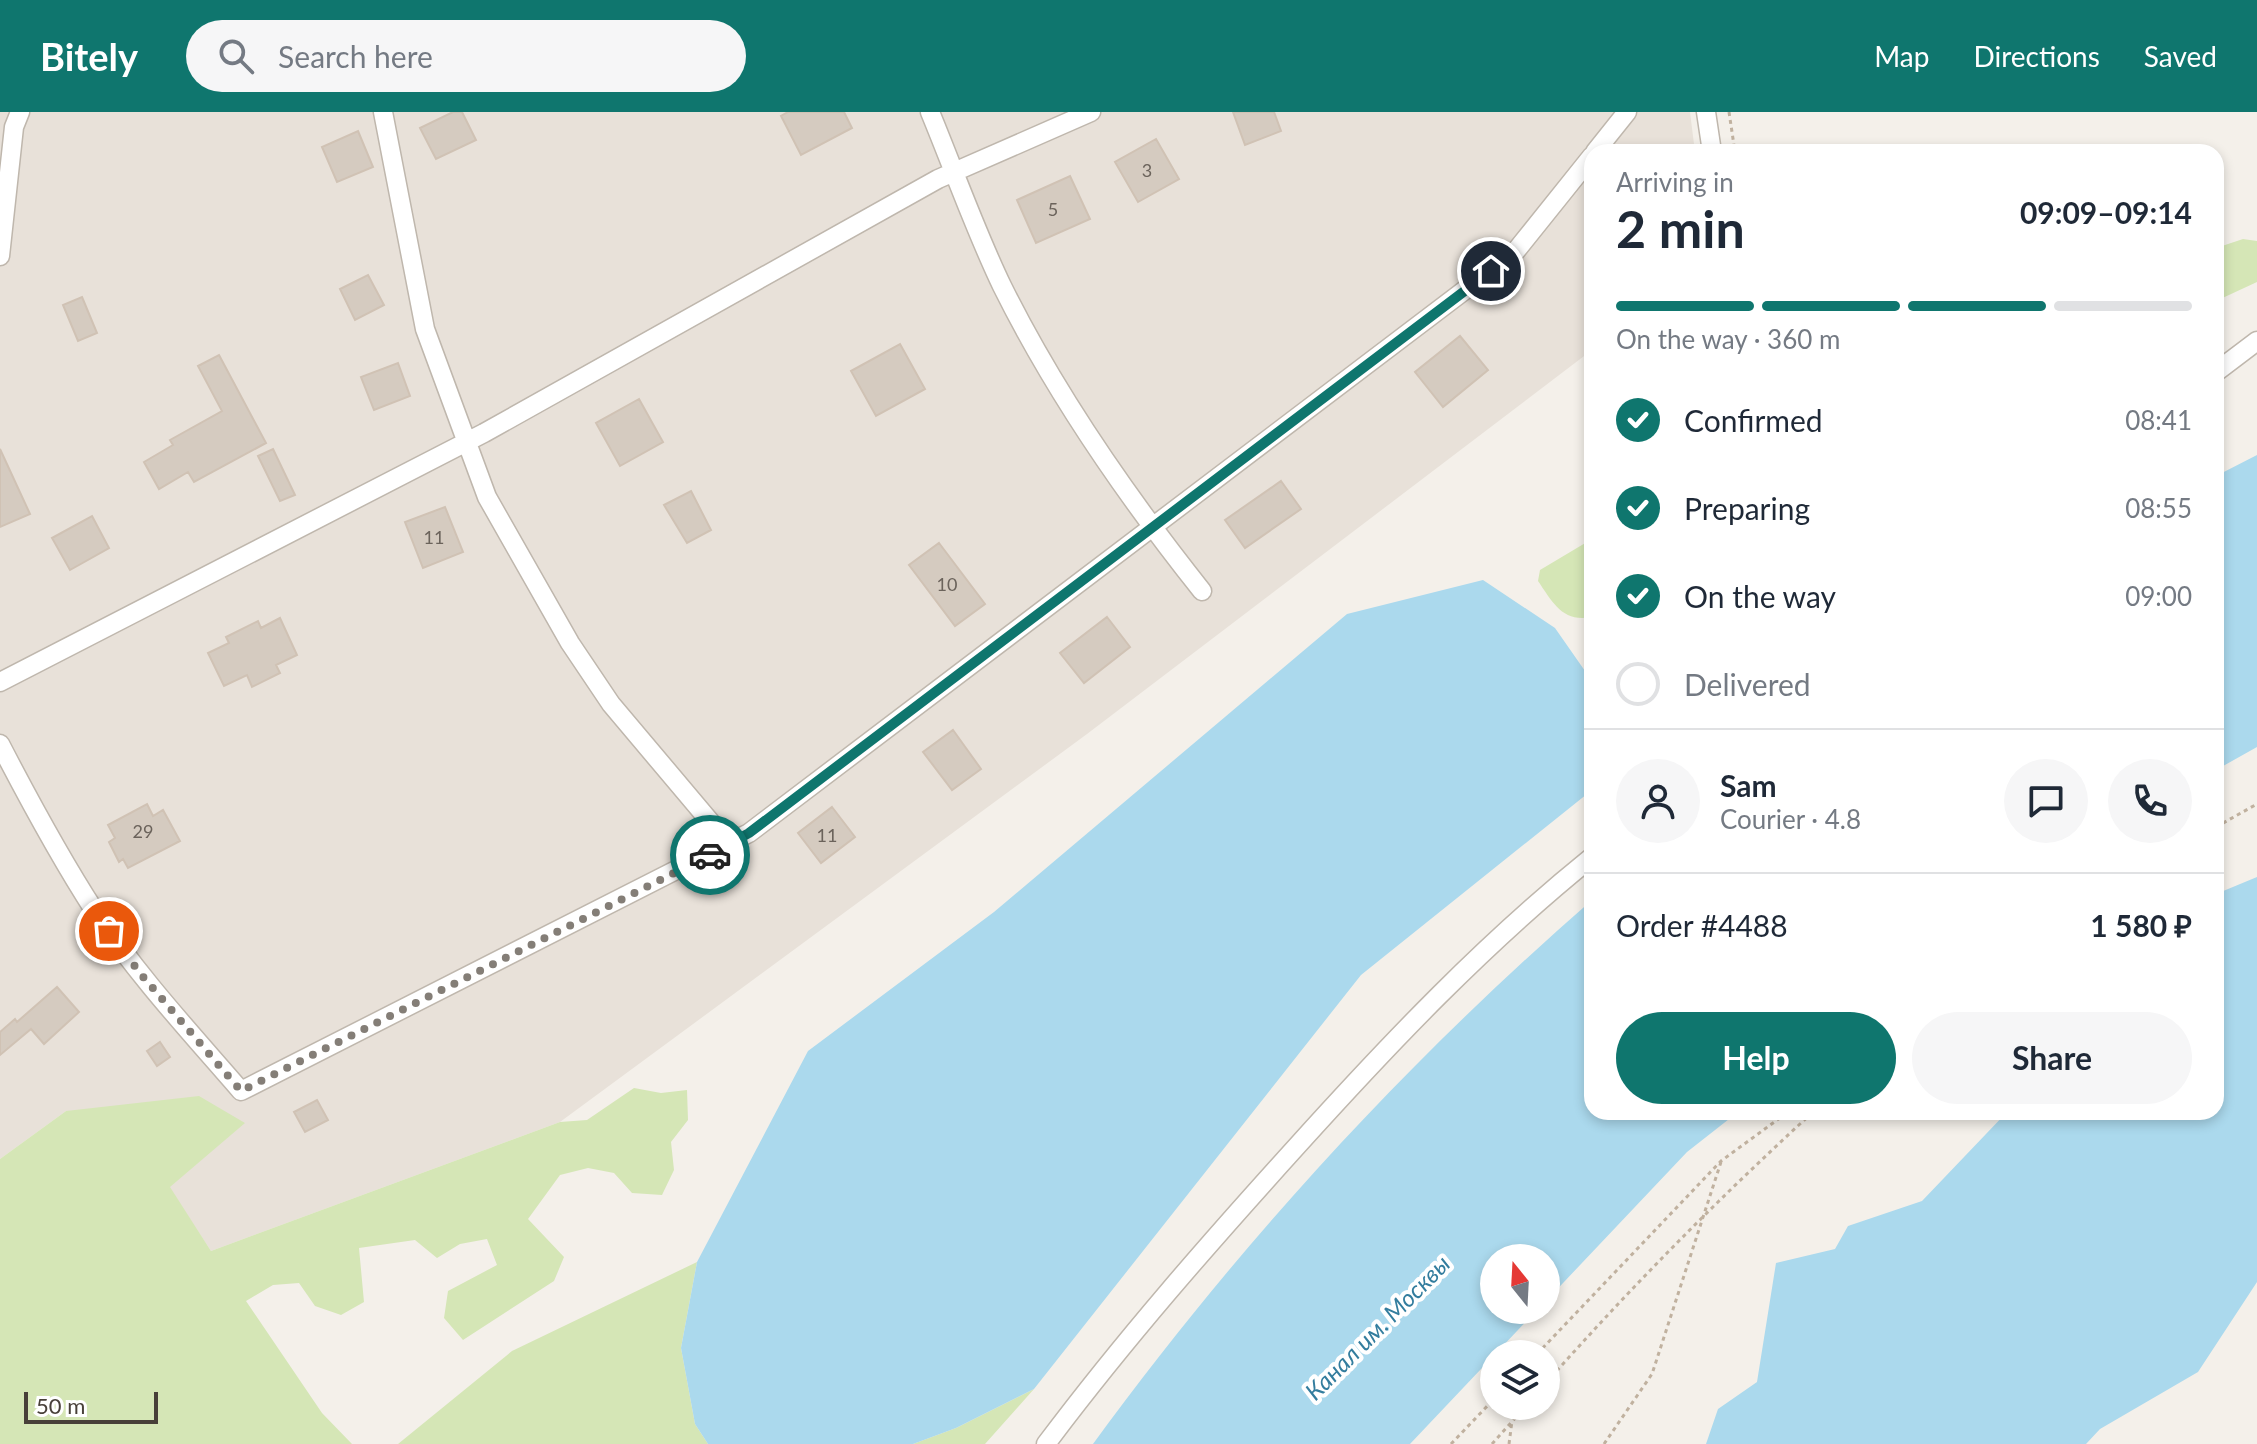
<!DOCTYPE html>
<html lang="en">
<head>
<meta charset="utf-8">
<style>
	body { margin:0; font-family:Lato,sans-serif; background:#f6f6f7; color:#1f2937; height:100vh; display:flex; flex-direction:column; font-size:30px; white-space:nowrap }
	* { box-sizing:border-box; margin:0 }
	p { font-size:26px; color:#747a83 }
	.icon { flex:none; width:44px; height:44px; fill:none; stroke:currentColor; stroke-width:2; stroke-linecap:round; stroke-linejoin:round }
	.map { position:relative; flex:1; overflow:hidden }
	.details { position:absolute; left:1584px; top:32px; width:640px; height:976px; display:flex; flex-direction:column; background:#fff; border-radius:24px; box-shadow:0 4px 12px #0003 }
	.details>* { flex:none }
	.needle { width:52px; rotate:342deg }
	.controls { position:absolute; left:1480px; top:1132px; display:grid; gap:16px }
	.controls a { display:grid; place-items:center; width:80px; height:80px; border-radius:50%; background:#fff; box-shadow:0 4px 12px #0003; font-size:40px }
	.scale { position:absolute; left:24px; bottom:20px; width:134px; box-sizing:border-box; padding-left:8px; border:4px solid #484039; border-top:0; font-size:22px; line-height:28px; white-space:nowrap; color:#484039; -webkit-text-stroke:6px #fff; paint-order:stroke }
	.pin { position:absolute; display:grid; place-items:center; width:68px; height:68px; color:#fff; margin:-34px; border:4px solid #fff; border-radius:50%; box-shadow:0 2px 8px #0007 }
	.courier { position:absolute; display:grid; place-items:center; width:80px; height:80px; margin:-40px; border:6px solid #0f766e; border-radius:50%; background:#fff; color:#222; box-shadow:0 2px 10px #0007 }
	.summary em { font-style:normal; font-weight:700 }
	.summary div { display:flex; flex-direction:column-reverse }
	.summary { display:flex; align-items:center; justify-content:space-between; height:136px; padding:0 32px }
	h1 { font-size:52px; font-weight:700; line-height:60px }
	.bar { display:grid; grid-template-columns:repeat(4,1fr); gap:12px 8px; align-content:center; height:96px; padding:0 32px }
	.bar i { height:10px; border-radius:6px; background:#e0e1e3 }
	.bar .active { background:#0f766e }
	.bar p { grid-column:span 4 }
	.line { display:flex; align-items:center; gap:20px; padding:0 32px; border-top:2px solid #e0e1e3 }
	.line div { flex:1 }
	.round { display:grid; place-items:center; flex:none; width:84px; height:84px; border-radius:42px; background:#f6f6f7 }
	ol { padding:0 32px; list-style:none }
	li { display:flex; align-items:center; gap:24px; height:88px }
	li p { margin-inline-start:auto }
	li .icon { padding:8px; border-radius:50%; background:#0f766e; color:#fff; stroke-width:4 }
	li:last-child { color:#747a83 }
	li i { width:44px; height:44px; border:4px solid #e0e1e3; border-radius:50% }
	.primary-button { display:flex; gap:16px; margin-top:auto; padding:16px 32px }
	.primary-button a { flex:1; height:92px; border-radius:48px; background:#0f766e; color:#fff; font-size:32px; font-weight:700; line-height:92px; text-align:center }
	.primary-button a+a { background:#f6f6f7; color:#1f2937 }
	header { display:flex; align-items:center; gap:48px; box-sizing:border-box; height:112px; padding:0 40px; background:#0f766e; color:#fff }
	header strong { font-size:38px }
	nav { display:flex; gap:44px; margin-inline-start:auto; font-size:28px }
	.search { width:560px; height:72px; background:#f6f6f7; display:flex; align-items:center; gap:20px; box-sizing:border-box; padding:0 28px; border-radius:44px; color:#747a83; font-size:30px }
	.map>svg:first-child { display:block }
	.residential { fill:#e8e1d9 }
	.green { fill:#d5e6b6 }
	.water { fill:#abd9ed }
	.building { fill:#d5cbc0; stroke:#d0c2b4; stroke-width:2 }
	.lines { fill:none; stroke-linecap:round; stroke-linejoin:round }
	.minor-casing { stroke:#bfb7ad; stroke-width:21 }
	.path { stroke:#c0b19f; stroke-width:3; stroke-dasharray:4 4; stroke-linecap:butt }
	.minor { stroke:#fff; stroke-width:18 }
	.done { stroke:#847e77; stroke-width:8; stroke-dasharray:0 14.4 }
	.route { stroke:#0f766e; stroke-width:10 }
	.labels { text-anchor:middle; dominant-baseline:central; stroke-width:8; stroke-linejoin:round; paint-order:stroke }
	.number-label { font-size:18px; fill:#6b635b }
	.water-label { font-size:24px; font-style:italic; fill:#337d9e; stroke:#fff }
</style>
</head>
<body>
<header>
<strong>Bitely</strong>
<div class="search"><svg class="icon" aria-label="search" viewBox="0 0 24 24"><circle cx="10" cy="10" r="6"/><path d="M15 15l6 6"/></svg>Search here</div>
<nav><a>Map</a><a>Directions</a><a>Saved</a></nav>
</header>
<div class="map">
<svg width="2257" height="1332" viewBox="0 0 2257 1332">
	<rect width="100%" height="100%" fill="#f4f0ea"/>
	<path class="residential" d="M 0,0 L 1690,0 L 1695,40 L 1592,40 L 1592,238 L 1087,622 L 560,1010 L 211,1139 L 169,1075 L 66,999 L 0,1047 Z"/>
	<path class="green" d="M 2243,127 L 2257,129 L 2257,170 L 2216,189 L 2216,136 Z
		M 1592,427 L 1592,505 C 1563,511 1553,491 1538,469 L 1540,458 Z
		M 634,976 L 661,981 L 687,978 L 688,1008 L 671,1030 L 674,1058 L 662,1083 L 632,1081 L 614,1061 L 588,1056 L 560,1063 L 528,1107 L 564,1145 L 554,1169 L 463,1228 L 444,1206 L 448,1179 L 497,1153 L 487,1127 L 460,1132 L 437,1146 L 415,1128 L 359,1136 L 364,1190 L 341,1203 L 315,1194 L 299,1171 L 273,1173 L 246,1189 L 322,1301 L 352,1332 L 0,1332 L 0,1047 L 66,999 L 199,984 L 245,1011 L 170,1075 L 211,1139 L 560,1010 L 587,1008 Z
		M 697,1150 L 681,1236 L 695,1312 L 708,1332 L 398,1332 L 512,1239 Z
		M 1034,1277 L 985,1332 L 913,1332 L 956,1316 Z"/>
	<path class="water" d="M 2257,343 L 2257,635 L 2216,658 L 2216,364 Z
		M 1483,468 L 1555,516 L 1592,569 L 1592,678 L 1361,863 L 1034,1277 L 956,1316 L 913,1332 L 708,1332 L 695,1312 L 681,1236 L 697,1150 L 808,939 L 994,800 L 1347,502 Z
		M 2257,765 L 2257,1170 L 2198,1260 L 2100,1317 L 2086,1332 L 1706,1332 L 1718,1297 L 1757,1270 L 1776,1151 L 1835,1137 L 1848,1114 L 1922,1089 L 2007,1000 L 2216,1000 L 2216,782 Z
		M 1592,788 L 1592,1000 L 1738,1000 L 1687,1040 L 1546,1189 L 1546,1146 L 1494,1146 L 1494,1198 L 1537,1198 L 1410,1332 L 1093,1332 C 1238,1133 1406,950 1592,788 Z"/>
	<path class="building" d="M 453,0 L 462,0 L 476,28 L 436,47 L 420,16 Z
		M 788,0 L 844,0 L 852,16 L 801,43 L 781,4 Z
		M 1233,0 L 1274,0 L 1281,19 L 1245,33 Z
		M 358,19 L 373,55 L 337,70 L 322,35 Z
		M 1156,27 L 1179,67 L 1138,90 L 1115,50 Z
		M 1070,64 L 1090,107 L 1036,131 L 1017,88 Z
		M 368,163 L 384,193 L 355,208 L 340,177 Z
		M 82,185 L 97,221 L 78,229 L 63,193 Z
		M 1460,224 L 1488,258 L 1443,295 L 1415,260 Z
		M 900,232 L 925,277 L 876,304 L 851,259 Z
		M 219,243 L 266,331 L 194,370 L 188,360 L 159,377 L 144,350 L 173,333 L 170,328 L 222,299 L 198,254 Z
		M 398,251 L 410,284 L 374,298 L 361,265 Z
		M 639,287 L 663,330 L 620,354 L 596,311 Z
		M 0,337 L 30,402 L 0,415 Z
		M 273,337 L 295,383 L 280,389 L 258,344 Z
		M 1281,369 L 1301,397 L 1245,436 L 1225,408 Z
		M 691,379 L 711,418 L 687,431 L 664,393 Z
		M 445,395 L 463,440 L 423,456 L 405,410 Z
		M 92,404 L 109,436 L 70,458 L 52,426 Z
		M 939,431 L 985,492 L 955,514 L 909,453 Z
		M 1107,505 L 1130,535 L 1084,571 L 1060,541 Z
		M 280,506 L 297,543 L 276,553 L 280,561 L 252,575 L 247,563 L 224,574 L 208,541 L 229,531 L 226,525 L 258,509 L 261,516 Z
		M 953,618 L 981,657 L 952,678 L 923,640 Z
		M 147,692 L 153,704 L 163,698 L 180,729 L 128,756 L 123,747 L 119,750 L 109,730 L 115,726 L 108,713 Z
		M 832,695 L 855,725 L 821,751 L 798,721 Z
		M 57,875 L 79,900 L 44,932 L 31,917 L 0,943 L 0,920 L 15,907 L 17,910 Z
		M 160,930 L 170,945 L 157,954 L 147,939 Z
		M 317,988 L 328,1008 L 305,1020 L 294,1000 Z"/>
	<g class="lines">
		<g class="minor-casing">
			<path id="minor" d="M 383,0 L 425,217 L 487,385 L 570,531 L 611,592 L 729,732
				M 930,0 C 954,58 975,118 1002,174 C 1055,281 1128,386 1202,479
				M 1706,0 L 1712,40
				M 1595,40 L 1627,0
				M 0,144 L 14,15 L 20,0
				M 2216,260 L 2257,229
				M 0,570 L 484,321 L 938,67 L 1091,0
				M 0,632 C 29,688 59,744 94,798 C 137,863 190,920 241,979 L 749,721 L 1515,140 L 1592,44
				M 1046,1332 C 1124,1228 1210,1130 1297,1034 C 1390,931 1484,832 1592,745"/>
		</g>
		<path class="path" d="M 1729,0 L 1735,40
			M 2216,715 L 2257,692
			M 1537,1242 L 1721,1049 L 1788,1000
			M 1546,1271 C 1631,1175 1719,1086 1813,1000
			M 1451,1332 L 1494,1287
			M 1492,1332 L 1526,1294
			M 1509,1332 L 1512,1309
			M 1604,1332 L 1652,1262 L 1721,1050"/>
		<use href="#minor" class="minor"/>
	</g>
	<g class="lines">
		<path class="done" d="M 109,819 L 139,860 L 241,979 L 710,743"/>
		<path class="route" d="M 710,743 L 749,721 L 1491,159"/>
	</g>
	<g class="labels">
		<g class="number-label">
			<text x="1147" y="58">3</text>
			<text x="1053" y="97">5</text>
			<text x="434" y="425">11</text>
			<text x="947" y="472">10</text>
			<text x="143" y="719">29</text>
			<text x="827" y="723">11</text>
		</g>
		<g class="water-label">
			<text transform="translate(1377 1215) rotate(-45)">Канал им. Москвы</text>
		</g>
	</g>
</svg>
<div class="controls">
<a><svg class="needle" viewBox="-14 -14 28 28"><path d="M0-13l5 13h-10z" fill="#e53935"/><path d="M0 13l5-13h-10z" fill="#747a83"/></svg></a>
<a><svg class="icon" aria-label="layers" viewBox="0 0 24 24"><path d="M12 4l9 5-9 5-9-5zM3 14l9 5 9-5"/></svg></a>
</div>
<div class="scale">50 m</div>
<div class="pin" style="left:109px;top:819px;background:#ea580c"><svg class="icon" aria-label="bag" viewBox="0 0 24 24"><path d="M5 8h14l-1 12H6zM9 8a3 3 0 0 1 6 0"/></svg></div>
<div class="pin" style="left:1491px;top:159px;background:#1f2937"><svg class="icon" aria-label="home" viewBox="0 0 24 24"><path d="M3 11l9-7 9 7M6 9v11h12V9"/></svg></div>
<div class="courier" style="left:710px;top:743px"><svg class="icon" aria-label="car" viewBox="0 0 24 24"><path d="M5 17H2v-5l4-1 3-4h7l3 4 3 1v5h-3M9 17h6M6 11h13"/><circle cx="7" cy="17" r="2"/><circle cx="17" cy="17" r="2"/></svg></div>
<section class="details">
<div class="summary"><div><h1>2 min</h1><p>Arriving in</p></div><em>09:09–09:14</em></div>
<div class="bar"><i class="active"></i><i class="active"></i><i class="active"></i><i></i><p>On the way · 360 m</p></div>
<ol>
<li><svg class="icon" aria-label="check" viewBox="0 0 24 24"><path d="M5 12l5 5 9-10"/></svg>Confirmed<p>08:41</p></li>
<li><svg class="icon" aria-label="check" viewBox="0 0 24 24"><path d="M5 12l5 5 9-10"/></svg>Preparing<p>08:55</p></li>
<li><svg class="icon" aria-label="check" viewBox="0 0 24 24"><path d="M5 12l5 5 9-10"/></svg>On the way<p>09:00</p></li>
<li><i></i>Delivered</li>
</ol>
<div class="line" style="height:144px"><a class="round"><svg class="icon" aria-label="person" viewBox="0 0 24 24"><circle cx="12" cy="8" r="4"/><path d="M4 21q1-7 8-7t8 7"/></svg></a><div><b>Sam</b><p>Courier · 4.8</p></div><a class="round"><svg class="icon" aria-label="chat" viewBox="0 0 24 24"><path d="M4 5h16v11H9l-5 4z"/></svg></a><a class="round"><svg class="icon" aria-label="phone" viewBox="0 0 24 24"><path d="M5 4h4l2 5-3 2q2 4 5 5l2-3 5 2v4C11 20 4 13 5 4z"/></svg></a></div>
<div class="line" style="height:104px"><div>Order #4488</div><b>1 580 ₽</b></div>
<div class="primary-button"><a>Help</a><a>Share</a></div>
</section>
</div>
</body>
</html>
